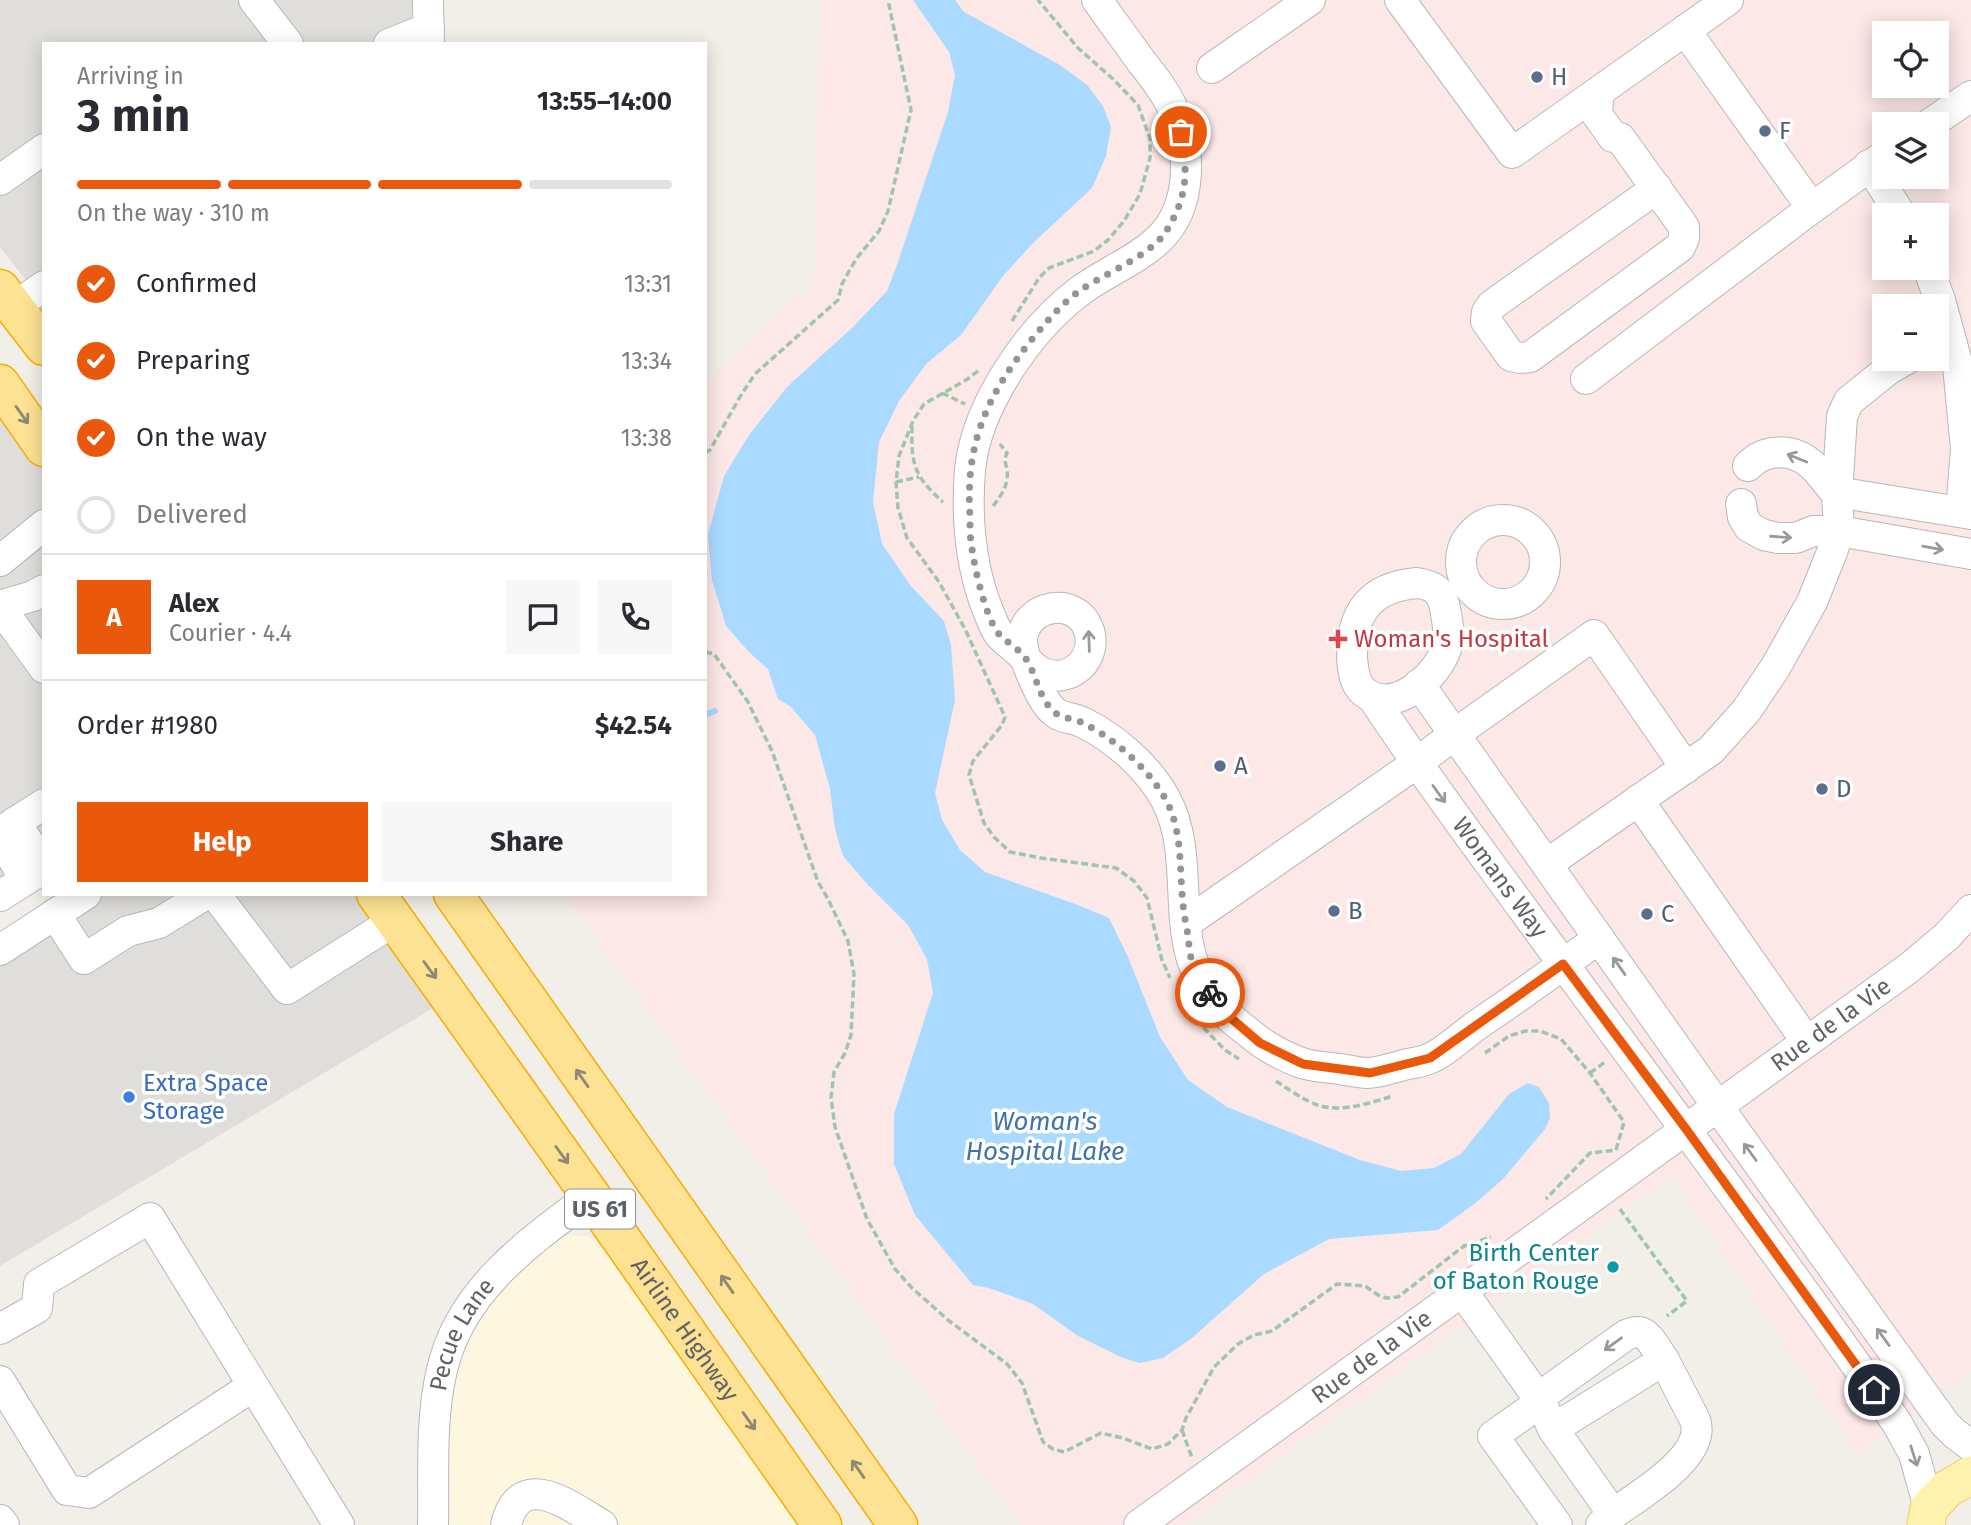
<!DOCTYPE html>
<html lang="en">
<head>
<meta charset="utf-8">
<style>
	body { margin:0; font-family:"Fira Sans",sans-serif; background:#f7f7f7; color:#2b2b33; height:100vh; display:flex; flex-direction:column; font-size:26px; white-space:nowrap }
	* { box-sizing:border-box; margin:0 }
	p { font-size:23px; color:#7c7c81 }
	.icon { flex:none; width:38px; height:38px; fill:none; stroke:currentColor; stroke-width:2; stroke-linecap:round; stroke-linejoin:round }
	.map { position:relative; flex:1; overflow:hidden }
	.panel { position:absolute; left:42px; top:42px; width:665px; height:854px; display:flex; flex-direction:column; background:#fff; border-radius:0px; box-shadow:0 4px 18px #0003 }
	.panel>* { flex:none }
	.tools { position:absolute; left:1872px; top:21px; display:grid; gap:14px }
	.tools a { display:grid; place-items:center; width:77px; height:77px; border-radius:0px; background:#fff; box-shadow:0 4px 18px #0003; font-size:35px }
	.pin { position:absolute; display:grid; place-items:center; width:60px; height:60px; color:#fff; margin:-30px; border:4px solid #fff; border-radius:50%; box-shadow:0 2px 7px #0007 }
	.courier { position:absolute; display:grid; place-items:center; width:70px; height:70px; margin:-35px; border:5px solid #ea580c; border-radius:50%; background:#fff; color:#222; box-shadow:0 2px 9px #0007 }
	.headline em { font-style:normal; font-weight:700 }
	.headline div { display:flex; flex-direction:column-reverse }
	.headline { display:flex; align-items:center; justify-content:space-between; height:119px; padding:0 35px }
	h1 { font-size:46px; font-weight:700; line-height:52px }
	.bar { display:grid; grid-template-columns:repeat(4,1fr); gap:10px 7px; align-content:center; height:84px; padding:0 35px }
	.bar i { height:9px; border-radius:5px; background:#e1e1e2 }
	.bar .current { background:#ea580c }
	.bar p { grid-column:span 4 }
	.line { display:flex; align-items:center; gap:18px; padding:0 35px; border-top:2px solid #e1e1e2 }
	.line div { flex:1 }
	.round { display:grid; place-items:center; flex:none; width:74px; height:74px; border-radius:0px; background:#f7f7f7 }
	ol { padding:0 35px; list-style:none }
	li { display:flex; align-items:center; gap:21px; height:77px }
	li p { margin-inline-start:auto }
	li .icon { padding:7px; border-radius:50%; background:#ea580c; color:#fff; stroke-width:4 }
	li:last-child { color:#7c7c81 }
	li i { width:38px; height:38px; border:4px solid #e1e1e2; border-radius:50% }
	.button { display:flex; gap:14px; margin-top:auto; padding:14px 35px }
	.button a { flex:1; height:80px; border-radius:0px; background:#ea580c; color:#fff; font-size:28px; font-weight:700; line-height:80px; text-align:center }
	.button a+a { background:#f7f7f7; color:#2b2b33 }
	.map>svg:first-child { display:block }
	.commercial { fill:#fef7e0 }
	.industrial { fill:#e0deda }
	.medical { fill:#fce8e6; fill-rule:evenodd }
	.water { fill:#aadaff }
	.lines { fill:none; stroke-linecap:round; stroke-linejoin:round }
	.stream { stroke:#aadaff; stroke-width:6 }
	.minor-casing { stroke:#b5b8bc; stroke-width:32 }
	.major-casing { stroke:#f2c960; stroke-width:39 }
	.highway-casing { stroke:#f9ab00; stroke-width:41 }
	.path { stroke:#9cc7a9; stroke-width:3.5; stroke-dasharray:7 3.5; stroke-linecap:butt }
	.minor { stroke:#fff; stroke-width:30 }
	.major { stroke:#fff2af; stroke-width:37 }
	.highway { stroke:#fde293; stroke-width:38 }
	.oneway { stroke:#8e8975 }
	.oneway2 { stroke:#979a9d }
	.done { stroke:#929495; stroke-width:7; stroke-dasharray:0 12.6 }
	.route { stroke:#ea580c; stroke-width:9 }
	.service-dot { fill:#5c6f8a; stroke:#fff; stroke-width:2.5 }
	.health-dot { fill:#e0444e; stroke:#fff; stroke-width:2.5 }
	.shop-dot { fill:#3f7fe0; stroke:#fff; stroke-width:2.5 }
	.culture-dot { fill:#0f9aa8; stroke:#fff; stroke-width:2.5 }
	.labels { text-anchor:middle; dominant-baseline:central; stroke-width:7; stroke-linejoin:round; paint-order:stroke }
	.shield { fill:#fff; stroke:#8f9295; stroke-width:2 }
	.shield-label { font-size:23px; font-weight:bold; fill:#5f6368 }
	.service-label { font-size:24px; fill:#4e5e75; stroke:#fff; text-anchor:start }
	.health-label { font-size:24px; fill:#be3a42; stroke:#fff; text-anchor:start }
	.street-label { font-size:24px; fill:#5f6368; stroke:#fff }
	.shop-label { font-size:24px; fill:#366cbe; stroke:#fff; text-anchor:start }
	.culture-label { font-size:24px; fill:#0d838f; stroke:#fff; text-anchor:end }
	.water-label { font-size:26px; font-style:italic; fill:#4174aa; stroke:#fff }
</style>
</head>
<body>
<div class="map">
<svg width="1971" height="1525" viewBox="0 0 1971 1525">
	<rect width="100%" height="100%" fill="#f1efe8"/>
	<path class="commercial" d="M 570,1235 L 586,1236 L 592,1238 L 604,1250 L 799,1525 L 444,1525 L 445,1411 L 466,1330 L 514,1271 L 556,1241 L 564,1236 Z"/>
	<path class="industrial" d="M 0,0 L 412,0 L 412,44 L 44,44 L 44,304 L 0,247 Z
		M 0,398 L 44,454 L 44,868 L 0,895 Z
		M 86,894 L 376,894 L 450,998 L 0,1266 L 0,950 Z"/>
	<path class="medical" d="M 819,0 L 1971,0 L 1971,1370 L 1859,1456 L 1672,1176 L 1186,1525 L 1020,1525 L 564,894 L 705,894 L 705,384 L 815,282 ZM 1885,33 L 1937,33 L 1937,86 L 1885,86 ZM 1885,124 L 1937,124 L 1937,177 L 1885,177 ZM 1885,215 L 1937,215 L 1937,268 L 1885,268 ZM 1885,306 L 1937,306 L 1937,359 L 1885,359 Z"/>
	<path class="water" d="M 913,0 L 955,0 L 964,12 L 1060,65 L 1087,85 L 1103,106 L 1111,127 L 1106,156 L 1092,188 L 1032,244 L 1003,276 L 961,335 L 926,364 L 899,401 L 879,442 L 873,502 L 882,544 L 911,586 L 944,621 L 951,645 L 955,700 L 935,793 L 942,820 L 960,850 L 985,872 L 1078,905 L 1109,918 L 1128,957 L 1160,1037 L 1188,1080 L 1227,1107 L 1360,1160 L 1401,1171 L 1434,1168 L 1461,1154 L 1509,1094 L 1528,1083 L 1539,1087 L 1549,1103 L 1550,1118 L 1545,1129 L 1502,1180 L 1473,1205 L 1438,1230 L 1329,1239 L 1264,1274 L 1192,1338 L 1163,1358 L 1140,1363 L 1123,1358 L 1078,1336 L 1033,1304 L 989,1288 L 973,1285 L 915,1215 L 894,1164 L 894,1114 L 933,993 L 927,959 L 908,925 L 868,885 L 843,856 L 835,829 L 830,789 L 815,735 L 790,706 L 778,699 L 768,669 L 750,653 L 726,626 L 712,580 L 708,535 L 724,476 L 749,435 L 787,387 L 854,326 L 887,291 L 898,262 L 948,112 L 955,75 L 949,52 Z"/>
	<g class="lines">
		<path class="stream" d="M 705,715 L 715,711"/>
		<g class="minor-casing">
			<g id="minor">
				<path d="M 254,0 L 288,44"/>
				<path d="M 428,0 L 429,44"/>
				<path d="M 1097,0 C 1111,20 1126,40 1141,61 C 1152,75 1165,91 1172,107 C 1192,148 1193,206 1159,239 C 1136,261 1105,272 1080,291 C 1029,329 976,406 970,470 C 966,520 971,572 991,618 C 993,623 996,630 999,634 C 1005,641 1014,647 1020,653 C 1027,659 1032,668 1041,672 C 1069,686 1100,658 1088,628 C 1075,595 1024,605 1022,640 C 1022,656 1037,688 1045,701 C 1059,722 1066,714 1084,723 C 1116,739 1149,768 1166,800 C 1191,847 1177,905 1191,956 C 1194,969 1209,994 1218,1005 C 1227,1017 1242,1027 1253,1036 C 1264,1046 1287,1058 1302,1063 C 1313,1067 1327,1067 1339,1069 C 1348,1070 1358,1073 1367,1073 C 1379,1073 1392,1068 1404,1065 C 1412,1063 1423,1062 1431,1058 C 1446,1051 1463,1035 1477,1025 C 1518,997 1559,968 1599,938"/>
				<path d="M 1400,0 L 1512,153 L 1728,0"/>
				<path d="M 1685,30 L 1812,208 L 1885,155"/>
				<path d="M 389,44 L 429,28"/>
				<path d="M 1212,68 L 1310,0"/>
				<path d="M 1598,104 L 1596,113 L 1613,137 L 1620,138 L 1684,227 L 1684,238 L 1680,247 L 1530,357 L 1520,358 L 1511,356 L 1486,321 L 1487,312 L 1492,305 L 1657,188"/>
				<path d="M 1930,124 L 1971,96"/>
				<path d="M 1869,165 L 1901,215"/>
				<path d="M 0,180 L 44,149"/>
				<path d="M 1928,268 L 1940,300 L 1958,366 L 1966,449 L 1961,512"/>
				<path d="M 14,307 L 44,286"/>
				<path d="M 1586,379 L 1812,208"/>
				<path d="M 1748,466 C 1765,448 1793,448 1812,465 C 1821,473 1828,485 1837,494 L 1849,494 L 1971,514"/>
				<path d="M 1741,504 L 1743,517 L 1749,527 L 1764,535 L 1778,538 L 1796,538 L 1813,531 L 1839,531 L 1971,554"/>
				<circle cx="1503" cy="562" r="42"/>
				<path d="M 0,561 L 44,525"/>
				<path d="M 1417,583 C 1438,586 1443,593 1446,614 C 1449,628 1450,643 1443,656 C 1430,683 1388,717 1361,689 C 1354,681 1353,669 1352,658 C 1351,613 1370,587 1417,583 Z"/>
				<path d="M 0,606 L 33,596 L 44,590"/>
				<path d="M 0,607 L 44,668"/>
				<path d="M 1419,684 L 1718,1107 L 1945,1424 L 1954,1433 L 1971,1446"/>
				<path id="s1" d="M 1373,698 C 1420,770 1472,839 1523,909 C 1648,1080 1776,1249 1897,1423 L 1914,1454 L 1929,1508"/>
				<path d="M 1638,800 L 1807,1042"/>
				<path d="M 15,822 L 44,866"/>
				<path d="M 0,832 L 44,804"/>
				<path d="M 0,836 L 25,880"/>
				<path d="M 1547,864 L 1711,750 L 1746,711 L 1775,668 L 1812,602 L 1832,552 L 1839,531 L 1837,494 L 1842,416 L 1849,401 L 1889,369 L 1907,359"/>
				<path d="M 215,894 L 287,989 L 394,921"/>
				<path d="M 0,896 L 44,868"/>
				<path d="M 55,914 L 84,959 L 128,931 L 159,923 L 206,894"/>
				<path d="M 1186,923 L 1417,763 L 1455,734 L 1594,635 L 1686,768"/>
				<path d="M 0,950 L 86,894"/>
				<path d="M 1462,1291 L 1541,1402 L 1553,1429 L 1613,1514 L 1601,1525"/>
				<path d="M 0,1329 L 37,1308 L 39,1284 L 150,1218 L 339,1525"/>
				<path d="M 0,1381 L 67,1490 L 89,1493 L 253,1386"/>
				<path d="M 1538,1398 L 1626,1335 C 1629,1334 1635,1331 1639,1332 C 1649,1333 1658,1352 1664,1360"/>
				<path d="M 1541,1402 L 1493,1436 L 1557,1525"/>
				<path d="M 1553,1429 L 1664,1360 L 1695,1420 C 1708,1456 1638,1496 1613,1514"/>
				<path d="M 0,1520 L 4,1525"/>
				<path id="s2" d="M 433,1525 C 434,1474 430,1420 442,1370 C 460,1290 529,1242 591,1196"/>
				<path d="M 506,1525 C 520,1466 571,1507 602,1525"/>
				<path id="s3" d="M 1139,1525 L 1909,968 L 1947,936 L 1971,910"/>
			</g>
		</g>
		<g class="major-casing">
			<path id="major" d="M 1926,1525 L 1929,1508 L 1947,1489 L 1971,1475"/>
		</g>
		<g class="highway-casing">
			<g id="highway">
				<path d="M 0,289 L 44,346"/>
				<path d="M 0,384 L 44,447"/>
				<path id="s4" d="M 376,894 L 591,1196 L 822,1525"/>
				<path d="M 453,894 L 898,1525"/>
			</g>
		</g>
		<path class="path" d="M 1012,321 L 1039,278 L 1049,268 L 1094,251 L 1108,240 L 1124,221 L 1140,194 L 1150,158 L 1150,139 L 1138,105 L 1113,79 L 1078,48 L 1038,0
			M 978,371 L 966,380 L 924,404 L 913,421 L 899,456 L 896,482 L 898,508 L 907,538 L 939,582 L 965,629 L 1005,717 L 1002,725 L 973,761 L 969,775 L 984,823 L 994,837 L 1010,852 L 1041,858 L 1116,868 L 1134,881 L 1147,898 L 1162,960 L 1170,978
			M 942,393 L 965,404
			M 912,426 C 911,465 914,476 943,502
			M 705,453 L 710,450 L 741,395 L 755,374 L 838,300 L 842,284 L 856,259 L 879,231 L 888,211 L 911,110 L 888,0
			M 896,482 L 919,477
			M 993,506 C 1002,495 1009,484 1007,469 C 1005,462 1004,460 1007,453 L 1000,444
			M 705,652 L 714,654 L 748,702 L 772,751 L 818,882 L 828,899 L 848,941 L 854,974 L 851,1035 L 845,1053 L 834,1072 L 831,1098 L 835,1127 L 867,1219 L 895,1269 L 912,1288 L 948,1320 L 1007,1364 L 1022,1383 L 1043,1442 L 1053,1449 L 1064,1452 L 1101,1433 L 1123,1438 L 1152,1449 L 1168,1444 L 1182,1430 L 1186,1418 L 1214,1367 L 1238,1344 L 1254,1335 L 1272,1331 L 1337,1284 L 1365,1286 L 1378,1295 L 1386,1298 L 1398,1297 L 1464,1246 L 1491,1237
			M 1196,1020 L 1225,1050 L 1239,1059
			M 1485,1053 L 1509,1036 L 1525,1031 L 1540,1031 L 1561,1039 L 1590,1073 L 1624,1122 L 1616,1150 L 1590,1153 L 1546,1199
			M 1590,1073 L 1605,1062
			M 1276,1081 C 1288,1089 1302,1099 1315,1104 C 1339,1114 1369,1103 1393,1096
			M 1620,1209 L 1687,1301 L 1667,1316
			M 1182,1430 L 1192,1458"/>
		<use href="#minor" class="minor"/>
		<use href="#major" class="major"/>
		<use href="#highway" class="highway"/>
	</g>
	<defs><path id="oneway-shaft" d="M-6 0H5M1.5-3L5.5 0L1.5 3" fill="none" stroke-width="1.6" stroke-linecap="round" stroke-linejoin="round" transform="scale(1.75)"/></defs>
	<g class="oneway">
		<use href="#oneway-shaft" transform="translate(22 415) rotate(55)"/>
		<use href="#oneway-shaft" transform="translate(430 970) rotate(54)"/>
		<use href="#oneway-shaft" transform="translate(582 1078) rotate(-125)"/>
		<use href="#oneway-shaft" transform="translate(562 1155) rotate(54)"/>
		<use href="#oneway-shaft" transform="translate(727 1284) rotate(-125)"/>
		<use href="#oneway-shaft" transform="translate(749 1421) rotate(55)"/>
		<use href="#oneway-shaft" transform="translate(858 1469) rotate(-125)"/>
	</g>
	<g class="oneway2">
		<use href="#oneway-shaft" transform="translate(1797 458) rotate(-158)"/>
		<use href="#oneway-shaft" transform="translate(1781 537) rotate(4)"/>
		<use href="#oneway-shaft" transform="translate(1933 548) rotate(10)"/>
		<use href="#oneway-shaft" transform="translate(1089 641) rotate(-92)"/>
		<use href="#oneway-shaft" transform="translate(1439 794) rotate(54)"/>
		<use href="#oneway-shaft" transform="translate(1619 966) rotate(-125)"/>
		<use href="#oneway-shaft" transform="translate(1750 1152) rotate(-126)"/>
		<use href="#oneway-shaft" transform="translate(1883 1337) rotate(-126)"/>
		<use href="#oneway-shaft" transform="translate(1613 1344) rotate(144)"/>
		<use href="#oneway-shaft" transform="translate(1914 1456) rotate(72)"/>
	</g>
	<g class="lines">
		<path class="done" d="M 1181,132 C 1188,173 1188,197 1165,233 C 1150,255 1105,274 1082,289 C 1063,302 1048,320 1033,338 C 987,395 965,443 970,517 C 970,528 970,539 972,549 C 975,570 986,619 999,634 C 1007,643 1020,649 1026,659 C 1038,677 1038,700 1057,714 C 1063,719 1074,718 1081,722 C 1114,738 1148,768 1166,800 C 1183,832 1179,868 1183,904 C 1184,914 1186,925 1188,935 C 1189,943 1189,953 1192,961 C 1197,972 1204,983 1210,993"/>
		<path class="route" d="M 1210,993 L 1218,1007 L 1260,1043 L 1303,1064 L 1370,1073 L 1430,1058 L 1563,964 L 1686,1129 L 1874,1390"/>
	</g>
	<g class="service-dot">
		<circle cx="1537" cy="77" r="7"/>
		<circle cx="1765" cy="131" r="7"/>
		<circle cx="1220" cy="766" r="7"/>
		<circle cx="1822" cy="789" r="7"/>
		<circle cx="1334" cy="911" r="7"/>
		<circle cx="1647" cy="914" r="7"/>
	</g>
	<path class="health-dot" d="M1334.5 628.5h7v7h7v7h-7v7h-7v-7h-7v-7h7z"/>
	<circle class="shop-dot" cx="129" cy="1097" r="7"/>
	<circle class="culture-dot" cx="1613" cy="1267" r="7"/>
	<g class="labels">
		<rect class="shield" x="565" y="1189.5" width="70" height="39" rx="5"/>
		<g class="shield-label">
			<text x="600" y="1209">US 61</text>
		</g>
		<g class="service-label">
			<text x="1551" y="77">H</text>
			<text x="1779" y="131">F</text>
			<text x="1234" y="766">A</text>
			<text x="1836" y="789">D</text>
			<text x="1348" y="911">B</text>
			<text x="1661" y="914">C</text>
		</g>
		<g class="health-label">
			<text x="1354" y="639">Woman's Hospital</text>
		</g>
		<g class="street-label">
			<text stroke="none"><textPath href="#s1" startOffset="220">Womans Way</textPath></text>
			<text stroke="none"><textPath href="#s3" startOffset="854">Rue de la Vie</textPath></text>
			<text stroke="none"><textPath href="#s4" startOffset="534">Airline Highway</textPath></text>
			<text stroke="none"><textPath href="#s2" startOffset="196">Pecue Lane</textPath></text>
			<text stroke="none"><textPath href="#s3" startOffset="287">Rue de la Vie</textPath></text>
		</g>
		<g class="shop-label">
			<text x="143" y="1083">Extra Space<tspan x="143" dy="28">Storage</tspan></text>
		</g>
		<g class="culture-label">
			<text x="1599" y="1253">Birth Center<tspan x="1599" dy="28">of Baton Rouge</tspan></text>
		</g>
		<g class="water-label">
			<text x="1045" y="1121">Woman's<tspan x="1045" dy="30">Hospital Lake</tspan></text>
		</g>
	</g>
</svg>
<div class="tools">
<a><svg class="icon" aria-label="locate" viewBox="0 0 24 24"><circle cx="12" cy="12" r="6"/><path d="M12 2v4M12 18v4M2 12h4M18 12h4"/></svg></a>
<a><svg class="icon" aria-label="layers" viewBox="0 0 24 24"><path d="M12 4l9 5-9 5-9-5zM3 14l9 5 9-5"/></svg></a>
<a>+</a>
<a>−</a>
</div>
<div class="pin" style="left:1181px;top:132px;background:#ea580c"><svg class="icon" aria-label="bag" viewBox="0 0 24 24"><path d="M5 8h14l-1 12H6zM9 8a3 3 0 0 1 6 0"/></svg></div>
<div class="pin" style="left:1874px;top:1390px;background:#1f2937"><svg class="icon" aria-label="home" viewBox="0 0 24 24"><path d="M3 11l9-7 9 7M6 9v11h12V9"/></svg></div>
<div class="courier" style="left:1210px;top:993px"><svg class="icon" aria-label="bike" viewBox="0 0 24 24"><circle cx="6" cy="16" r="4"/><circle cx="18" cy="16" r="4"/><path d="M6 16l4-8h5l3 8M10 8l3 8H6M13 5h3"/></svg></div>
<section class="panel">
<div class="headline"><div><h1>3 min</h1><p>Arriving in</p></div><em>13:55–14:00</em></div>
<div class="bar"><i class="current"></i><i class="current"></i><i class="current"></i><i></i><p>On the way · 310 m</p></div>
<ol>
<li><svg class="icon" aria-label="check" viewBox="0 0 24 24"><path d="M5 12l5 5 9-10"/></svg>Confirmed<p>13:31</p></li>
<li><svg class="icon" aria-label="check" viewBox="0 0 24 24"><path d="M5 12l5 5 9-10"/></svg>Preparing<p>13:34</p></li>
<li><svg class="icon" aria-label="check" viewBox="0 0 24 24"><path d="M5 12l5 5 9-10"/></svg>On the way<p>13:38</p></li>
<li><i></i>Delivered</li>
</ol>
<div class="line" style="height:126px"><b class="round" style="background:#ea580c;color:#fff">A</b><div><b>Alex</b><p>Courier · 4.4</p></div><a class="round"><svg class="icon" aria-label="chat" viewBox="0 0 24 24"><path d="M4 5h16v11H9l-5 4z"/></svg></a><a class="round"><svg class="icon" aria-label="phone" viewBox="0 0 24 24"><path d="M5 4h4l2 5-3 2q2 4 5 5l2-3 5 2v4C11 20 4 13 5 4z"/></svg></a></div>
<div class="line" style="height:91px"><div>Order #1980</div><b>$42.54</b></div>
<div class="button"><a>Help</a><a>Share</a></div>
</section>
</div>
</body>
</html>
